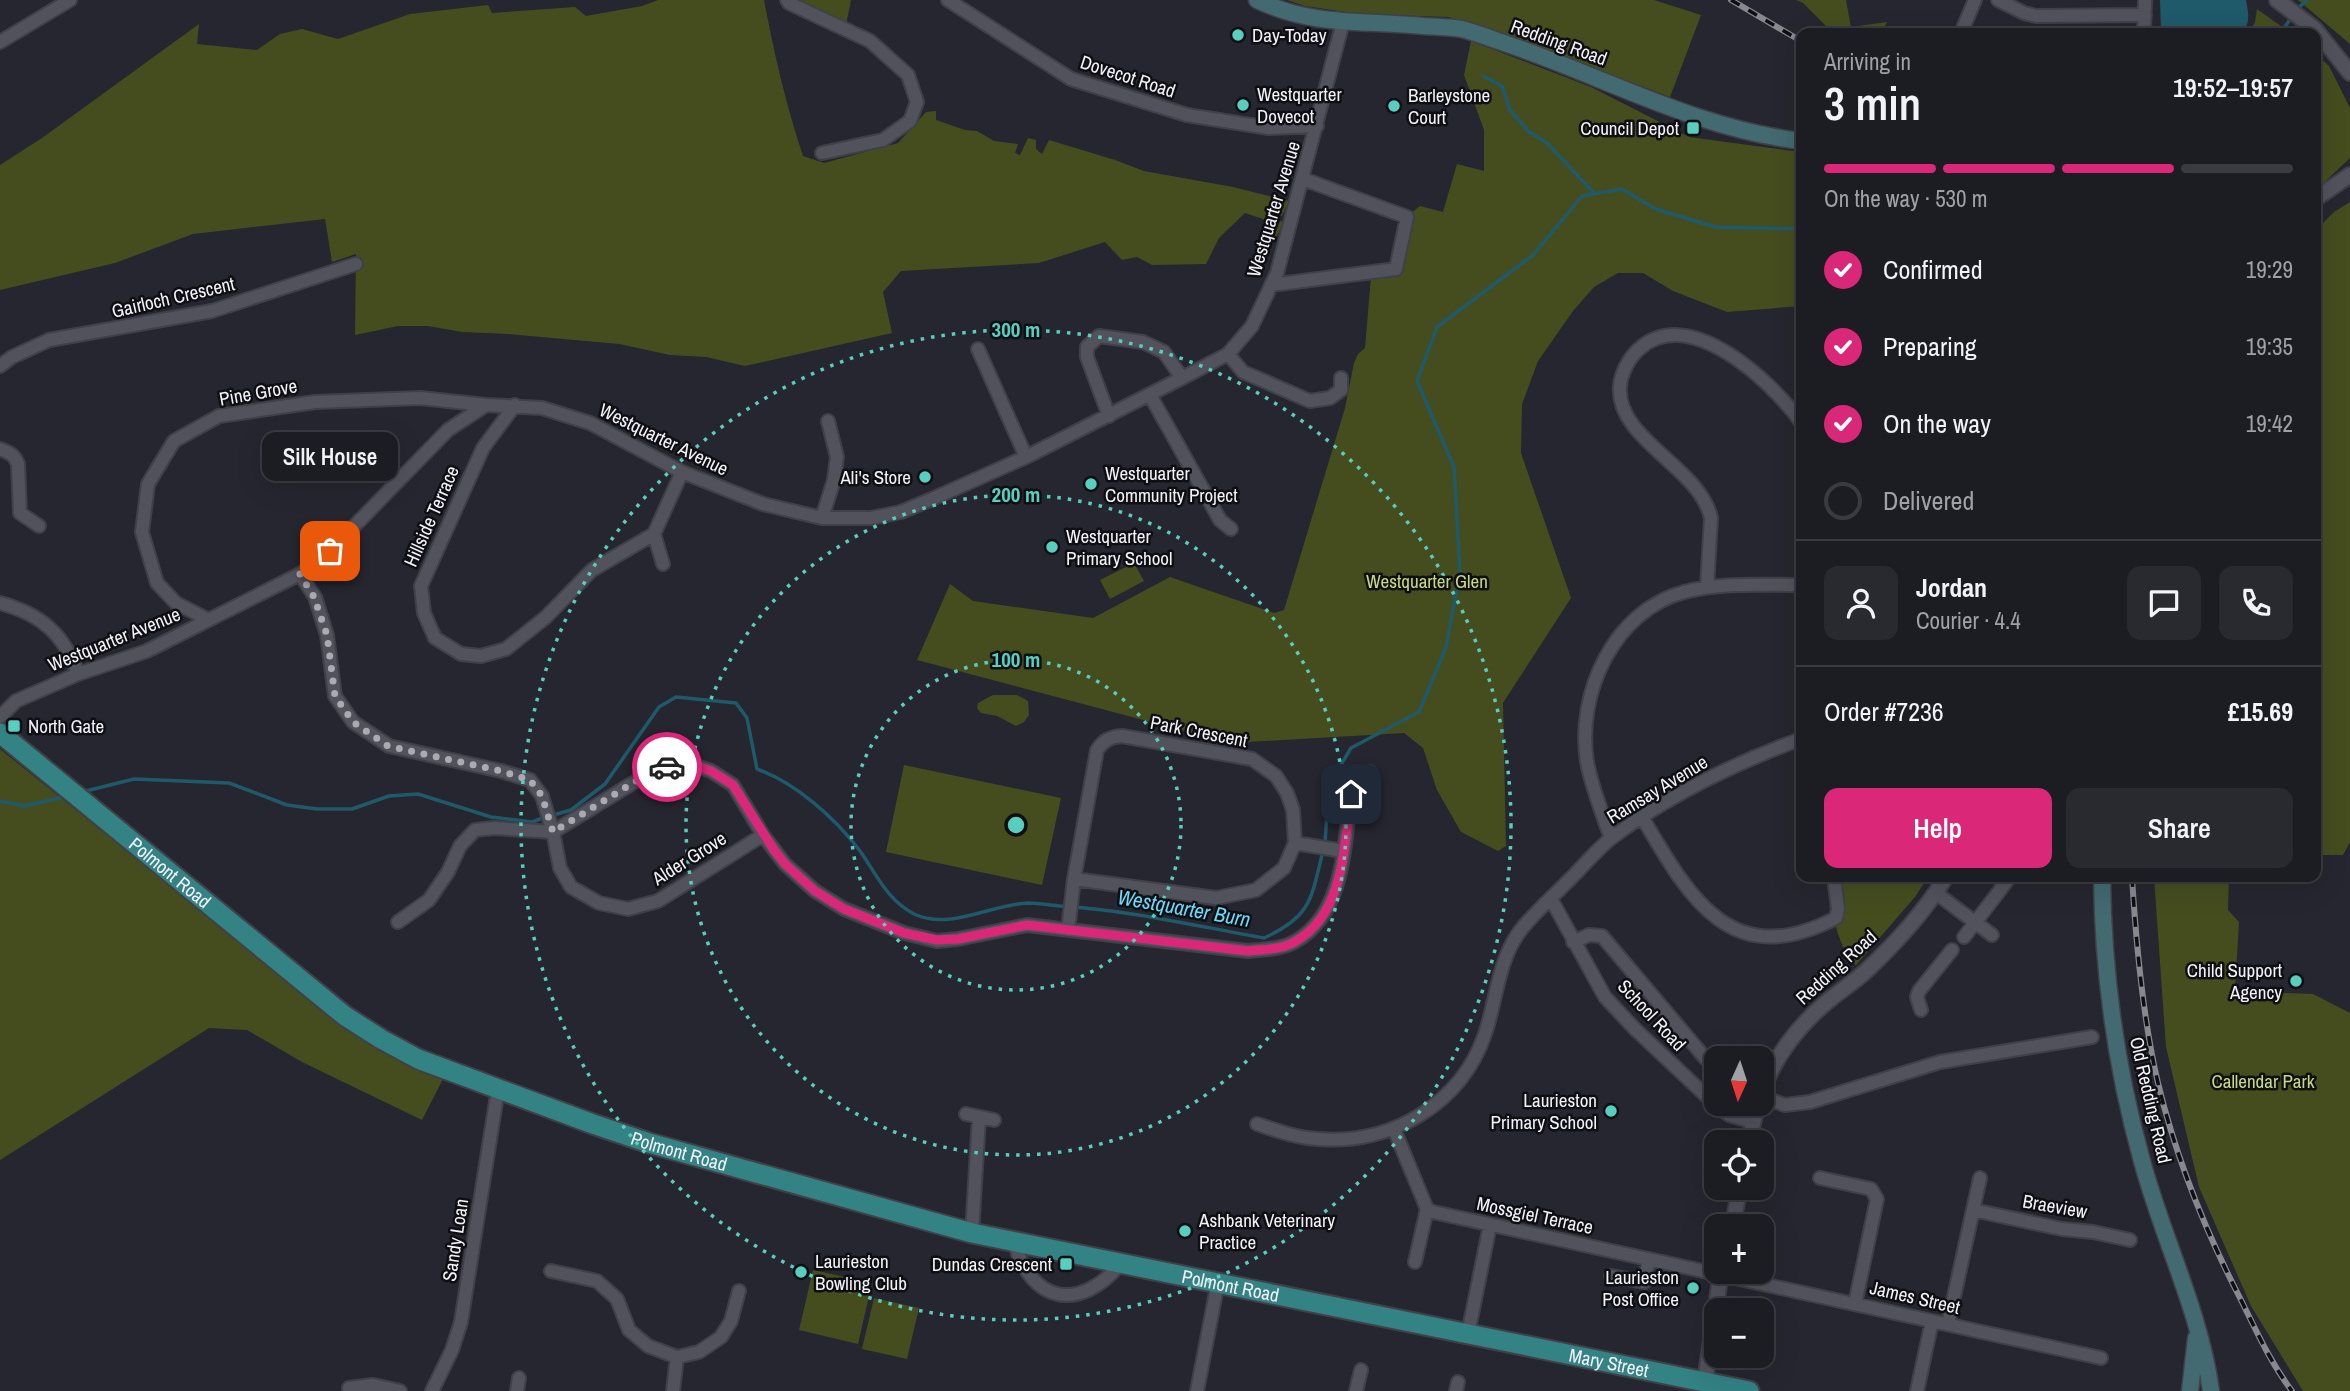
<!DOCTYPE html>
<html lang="en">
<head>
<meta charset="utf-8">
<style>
	body { margin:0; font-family:"Archivo Narrow",sans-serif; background:#292930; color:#f1f3f6; height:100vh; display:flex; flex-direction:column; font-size:26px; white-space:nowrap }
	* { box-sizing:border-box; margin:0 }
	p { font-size:23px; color:#a0a1a6 }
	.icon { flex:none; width:38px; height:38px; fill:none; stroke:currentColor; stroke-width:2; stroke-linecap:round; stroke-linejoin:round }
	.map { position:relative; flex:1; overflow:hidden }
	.side { position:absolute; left:1796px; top:28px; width:525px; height:854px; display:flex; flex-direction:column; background:#1c1c23; border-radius:14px; box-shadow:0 7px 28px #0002,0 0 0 2px #3a3a41 }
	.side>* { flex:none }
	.needle { width:46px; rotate:183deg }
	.fabs { position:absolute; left:1704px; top:1046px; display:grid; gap:14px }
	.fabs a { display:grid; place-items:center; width:70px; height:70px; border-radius:14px; background:#1c1c23; box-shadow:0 7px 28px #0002,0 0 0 2px #3a3a41; font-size:35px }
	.pin { position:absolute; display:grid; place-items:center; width:60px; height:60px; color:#fff; margin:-30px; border-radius:14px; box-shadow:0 4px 10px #0006 }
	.courier { position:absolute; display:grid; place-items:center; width:70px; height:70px; margin:-35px; border:5px solid #db2777; border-radius:50%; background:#fff; color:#222; box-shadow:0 2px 9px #0007 }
	.bubble { position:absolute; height:49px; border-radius:14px; background:#1c1c23; box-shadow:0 7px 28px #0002,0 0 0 2px #3a3a41; font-size:23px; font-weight:600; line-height:49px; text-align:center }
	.overview em { font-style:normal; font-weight:600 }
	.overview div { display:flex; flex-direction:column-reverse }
	.overview { display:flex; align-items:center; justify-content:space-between; height:119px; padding:0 28px }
	h1 { font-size:46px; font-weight:600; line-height:52px }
	.bar { display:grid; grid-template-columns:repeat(4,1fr); gap:10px 7px; align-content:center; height:84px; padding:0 28px }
	.bar i { height:9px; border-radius:5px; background:#3a3a41 }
	.bar .selected { background:#db2777 }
	.bar p { grid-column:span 4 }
	.line { display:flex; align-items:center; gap:18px; padding:0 28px; border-top:2px solid #3a3a41 }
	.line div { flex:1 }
	.round { display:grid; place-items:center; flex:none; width:74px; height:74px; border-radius:14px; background:#292930 }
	ol { padding:0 28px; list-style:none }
	li { display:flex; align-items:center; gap:21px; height:77px }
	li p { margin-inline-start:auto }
	li .icon { padding:7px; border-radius:50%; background:#db2777; color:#fff; stroke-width:4 }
	li:last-child { color:#a0a1a6 }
	li i { width:38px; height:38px; border:4px solid #3a3a41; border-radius:50% }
	.button { display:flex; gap:14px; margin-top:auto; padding:14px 28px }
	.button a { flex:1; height:80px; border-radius:14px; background:#db2777; color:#fff; font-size:28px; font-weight:600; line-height:80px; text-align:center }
	.button a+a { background:#292930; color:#f1f3f6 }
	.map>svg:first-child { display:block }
	.green { fill:#454d1f }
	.water { fill:#1f5a6a }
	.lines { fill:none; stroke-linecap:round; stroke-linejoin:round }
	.stream { stroke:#1f5a6a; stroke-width:3.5 }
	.minor-casing { stroke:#404148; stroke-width:16 }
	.tertiary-casing { stroke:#404148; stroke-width:18 }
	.secondary-casing { stroke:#404148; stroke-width:19 }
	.primary-casing { stroke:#404148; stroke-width:23 }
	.minor { stroke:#52525d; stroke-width:12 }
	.tertiary { stroke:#52525d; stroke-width:14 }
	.secondary { stroke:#426a70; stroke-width:16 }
	.primary { stroke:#338284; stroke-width:19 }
	.rail-casing { stroke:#888990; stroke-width:6 }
	.rail { stroke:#0f0f13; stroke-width:3.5; stroke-dasharray:10; stroke-linecap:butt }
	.done { stroke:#aaabb2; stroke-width:7; stroke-dasharray:0 12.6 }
	.route { stroke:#db2777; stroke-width:9 }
	.ring { fill:none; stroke:#59cebe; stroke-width:3.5; stroke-dasharray:3.5 7 }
	.poi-dot { fill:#59cebe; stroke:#0f0f13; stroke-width:2.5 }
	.labels { text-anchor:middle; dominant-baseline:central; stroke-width:5; stroke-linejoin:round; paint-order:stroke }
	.poi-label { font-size:19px; fill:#f2f2f8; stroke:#0f0f13; text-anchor:start }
	.street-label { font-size:19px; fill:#f2f2f8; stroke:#0f0f13 }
	.park-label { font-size:19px; fill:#c7d882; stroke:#0f0f13 }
	.water-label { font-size:21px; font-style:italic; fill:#6bdcfc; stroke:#0f0f13 }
	.centre { fill:#59cebe; stroke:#0f0f13; stroke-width:3.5 }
	.ring-label { font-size:21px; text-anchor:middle; font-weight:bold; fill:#59cebe; stroke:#0f0f13; stroke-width:5; stroke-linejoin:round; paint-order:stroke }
</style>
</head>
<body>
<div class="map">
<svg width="2350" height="1391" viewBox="0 0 2350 1391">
	<rect width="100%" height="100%" fill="#25262f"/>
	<path class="green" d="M 658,0 L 764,0 C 774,53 786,105 803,156 L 824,163 L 898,143 L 926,112 L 936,111 L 936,120 L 965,130 L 977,131 L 994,141 L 1018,144 L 1015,153 L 1020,155 L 1028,138 L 1036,140 L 1036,149 L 1042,154 L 1049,140 L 1115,160 L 1144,171 L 1233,187 L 1289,201 L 1282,216 L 1272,211 L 1269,220 L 1279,224 L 1280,221 L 1284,222 L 1276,238 L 1263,219 L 1245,213 L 1219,238 L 1206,264 L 1152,265 L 1137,257 L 1122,260 L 1105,242 L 1039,263 L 901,271 L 883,292 L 892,333 L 745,366 L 706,357 L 670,355 L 619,344 L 508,334 L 462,332 L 428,326 L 398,326 L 355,335 L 356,254 L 332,262 L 325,219 L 193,234 L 115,263 L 0,290 L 0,165 L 42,138 L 199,24 L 197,44 L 257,50 L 280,34 L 302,29 L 338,39 L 410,14 L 488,5 L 492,13 L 575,7 L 586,16 L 642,6 Z
		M 787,0 L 851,0 L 845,30 Z
		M 1287,0 L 1654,0 L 1701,15 L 1670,97 L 1481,26 L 1448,17 L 1359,14 L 1305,6 Z
		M 1796,0 L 1846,0 L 1851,27 L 1887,22 L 1881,33 L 1833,33 L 1803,3 Z
		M 2298,0 L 2350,0 L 2350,44 Z
		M 2257,9 L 2291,33 L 2249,33 L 2255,22 Z
		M 1471,41 L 1591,87 L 1689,137 L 1801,152 L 1801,306 L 1727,312 L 1673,291 L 1643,273 L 1618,273 L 1594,287 L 1573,311 L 1538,361 L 1522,404 L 1521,453 L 1571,598 L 1503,703 L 1506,846 L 1498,851 L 1461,832 L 1437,790 L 1423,748 L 1404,733 L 1230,743 L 917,660 L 950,584 L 973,601 L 1093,618 L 1170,577 L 1274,613 L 1284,610 L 1345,408 L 1354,363 L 1358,354 L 1365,348 L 1371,276 L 1398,272 L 1411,213 L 1420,206 L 1443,212 L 1457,164 L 1484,171 L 1484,130 L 1464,75 Z
		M 2315,53 L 2329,66 L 2350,108 L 2350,158 L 2315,191 Z
		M 2350,202 L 2350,842 L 2343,855 L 2315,855 L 2315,231 L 2334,212 Z
		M 1134,563 L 1144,581 L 1110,599 L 1100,580 Z
		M 993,695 L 1017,695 L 1028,701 L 1029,715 L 1024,722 L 1016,726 L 997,716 L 981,713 L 977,708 L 978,703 Z
		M 0,749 L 337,1020 L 402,1063 L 444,1077 L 422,1120 L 302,1062 L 247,1030 L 209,1028 L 0,1160 Z
		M 904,765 L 1061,798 L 1042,885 L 886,852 Z
		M 1825,877 L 1928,877 L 1915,897 L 1856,965 C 1836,949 1831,901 1825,877 Z
		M 2154,877 L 2229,877 L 2228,910 L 2239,922 L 2235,991 L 2313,994 L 2350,1013 L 2350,1391 L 2303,1391 L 2251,1306 L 2199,1187 L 2166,1047 Z
		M 813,1270 L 872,1283 L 858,1344 L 799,1330 Z
		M 874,1298 L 919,1308 L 907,1359 L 862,1349 Z"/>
	<path class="water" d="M 2160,0 L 2246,0 C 2248,12 2252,25 2240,33 L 2161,33 Z"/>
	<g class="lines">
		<path class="stream" d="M 2296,10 L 2307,0
			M 2280,33 L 2292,17
			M 1483,76 L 1502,86 L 1510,110 L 1529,132 L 1547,143 L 1594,193
			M 86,791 L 134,779 L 229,783 L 287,805 L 317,809 L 352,809 L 389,796 L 418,794 L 491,817 L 532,822 L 540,819
			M 0,801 L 24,806 L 64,797
			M 557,814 L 571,810 L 605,784 L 659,707 L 676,697 L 736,703 L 747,718 L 757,769 C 796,783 835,818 860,851 C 877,875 887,900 914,914 C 950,931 991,904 1028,903 C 1039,903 1049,905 1060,906 C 1129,910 1196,926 1264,938 C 1312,916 1311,899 1323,851
			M 1325,843 L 1329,785 L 1351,748 L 1419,712 L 1446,647 L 1460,572 L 1454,467 L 1417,381 L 1437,327 L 1533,255 L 1582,196 L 1622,189 L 1656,209 L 1715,227 L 1801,229"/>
		<g class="minor-casing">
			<path id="minor" d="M 787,0 L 789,3 L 870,41 L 908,75 L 917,102 L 910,121 L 883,140 L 822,153
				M 948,0 L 1071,79 L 1187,115 L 1269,128 L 1317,126
				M 1998,0 L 2024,13 L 2036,16 L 2145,15
				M 1961,33 L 1975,0
				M 2144,33 L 2145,0
				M 0,42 L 70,0
				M 1271,285 L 1396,269 L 1407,217 L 1303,179
				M 978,349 L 1026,457
				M 1228,354 L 1243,372 L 1310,401 L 1330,398 L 1341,390 L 1341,378
				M 0,366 L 12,357 L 49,340 L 212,311 L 356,264
				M 1150,395 L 1220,520 L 1231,529
				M 515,405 L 483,448 L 421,586 L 424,613 L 435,638 L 461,654 L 481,656 L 506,649 L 546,617 L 592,570 L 654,534
				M 1109,416 L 1087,357 L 1087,347 L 1099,336 L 1143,342 L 1164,352 L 1182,378
				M 0,449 C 10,453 14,454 18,464 L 20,513 L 39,526
				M 822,518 L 834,480 L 837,457 L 828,421
				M 663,564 L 654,534 L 682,472
				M 300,574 L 315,597 L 327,635 L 335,696 L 353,722 L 389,746 L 501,771 L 530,780 L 542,796 L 553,832 L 560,868 L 571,887 L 599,903 L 628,909 L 658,901 L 763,835
				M 1707,587 L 1711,518 C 1700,467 1615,439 1620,386 C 1621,373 1629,358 1639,349 C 1689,303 1772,382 1801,422
				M 0,603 C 41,614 64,634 78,674
				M 209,620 L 176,603 L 157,583 L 142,532 L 148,484 L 174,441 L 219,416 L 315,402 L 420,398 L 486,405
				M 0,717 L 16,701 L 78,674 L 147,651 L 300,574 L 330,551 L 448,430 L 486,405 L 542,408 L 590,423 L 682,472 L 763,504 L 822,518 L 871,518 L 901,512 L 932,499 L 1026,457 L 1182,378 L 1228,354 L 1252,326 L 1277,273 L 1343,22
				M 1642,817 C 1690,899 1731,972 1836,918 L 1838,909 L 1834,877
				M 1611,838 C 1602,813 1592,788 1587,762 C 1576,693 1614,611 1684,592 C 1721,582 1763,585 1801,585
				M 1295,843 L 1343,851
				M 1936,893 L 1992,935
				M 1551,899 L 1605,997 L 1635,1029 L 1718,1107 L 1729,1115 L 1753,1122
				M 398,922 L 429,900 L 448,872 L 460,846 L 475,830 L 494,828 L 553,832 L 654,770 L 688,763 L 711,771 L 733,785 L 763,835 L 785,864 L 815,891 L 844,909 L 904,933 L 937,941 L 958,939 L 1027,925 L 1248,951 C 1264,949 1281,950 1296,941 C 1345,912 1344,844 1351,794 L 1355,786 L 1370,772
				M 1068,930 L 1074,879 L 1097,750 C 1104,740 1110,737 1122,736 L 1252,759 L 1276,776 L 1287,793 L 1293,810 L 1295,843 L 1284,868 L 1256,890 L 1216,898 L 1074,879
				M 1964,937 L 2010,877
				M 1573,942 L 1589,935 L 1602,936 L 1706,1059
				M 1921,1010 L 1917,997 L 1919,991 L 1952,950
				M 1762,1097 L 1785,1105 L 1810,1102 L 1940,1062 L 2092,1037
				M 966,1114 L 994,1120
				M 1257,1124 C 1278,1131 1297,1138 1319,1139 C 1391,1145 1461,1104 1485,1034 C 1497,999 1498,956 1524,926 C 1540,907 1559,891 1576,873 C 1588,861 1600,846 1614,836 C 1671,794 1735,763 1801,739
				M 1394,1129 L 1427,1209 L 1433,1212 L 2101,1358
				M 1820,1178 L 1871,1189 L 1877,1199 L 1855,1304
				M 1973,1210 L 2062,1229 L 2093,1232 L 2130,1240
				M 972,1233 L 979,1117
				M 1014,1241 C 1031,1305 1081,1312 1121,1263
				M 1415,1262 L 1427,1209
				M 551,1271 L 597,1281 L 617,1299 L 629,1330 L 648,1346 L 677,1357 L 699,1352 L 721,1337 L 731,1321 L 739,1291
				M 1611,1276 L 1644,1282 L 1649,1259
				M 1470,1324 L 1490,1225
				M 1948,1324 L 1980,1178
				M 349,1388 L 373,1385 L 400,1391
				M 432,1391 L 452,1350 L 461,1322 L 498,1089
				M 517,1391 L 519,1378
				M 673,1391 L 677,1357
				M 1197,1391 L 1218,1282
				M 1356,1391 L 1361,1370
				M 1456,1391 L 1458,1382
				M 1917,1391 L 1932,1321"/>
		</g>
		<g class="tertiary-casing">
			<path id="tertiary" d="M 2277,0 L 2315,29 L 2350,73
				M 2315,199 L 2350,175
				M 1762,1092 C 1774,1057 1799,1025 1828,1001 C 1840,991 1854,982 1866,971 C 1896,943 1924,912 1946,877
				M 1748,1143 L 1758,1104
				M 1732,1227 L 1740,1188
				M 1705,1381 L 1721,1272"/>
		</g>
		<g class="secondary-casing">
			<path id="secondary" d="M 1257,0 C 1314,27 1364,20 1424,26 C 1437,27 1450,27 1462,29 C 1477,33 1492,39 1507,44 C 1605,77 1697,129 1801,141
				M 2102,877 C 2103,973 2116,1068 2142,1161 C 2163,1239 2200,1311 2211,1391
				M 2190,1391 L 2196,1338"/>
		</g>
		<g class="primary-casing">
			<g id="primary">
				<path id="s1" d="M 0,733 L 345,1016 L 381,1039 L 418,1059 L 593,1124 L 649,1143 L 972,1233 L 1749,1391"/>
			</g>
		</g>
		<use href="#minor" class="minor"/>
		<use href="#tertiary" class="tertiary"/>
		<use href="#secondary" class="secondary"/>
		<use href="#primary" class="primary"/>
		<g class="rail-casing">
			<path id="rail" d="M 1731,0 L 1801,41
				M 2132,877 C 2136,942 2143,1020 2158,1083 C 2176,1158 2205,1230 2240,1298 C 2256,1330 2270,1362 2292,1391"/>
		</g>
		<use href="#rail" class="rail"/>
	</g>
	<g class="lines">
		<path class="done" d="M 330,551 L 300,574 L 314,597 L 327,635 L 335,696 L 353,722 L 388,746 L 501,771 L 530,780 L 542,796 L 553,832 L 654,770 L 667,767"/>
		<path class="route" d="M 667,767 L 688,763 L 711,771 L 733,785 L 774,850 L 785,864 L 815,891 L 844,909 L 904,933 L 937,940 L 958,939 L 1027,925 L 1248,951 C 1264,949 1282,950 1296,941 C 1345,913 1344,844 1351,794"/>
	</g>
	<g class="ring">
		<circle cx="1016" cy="825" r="165"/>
		<circle cx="1016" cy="825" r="330"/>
		<circle cx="1016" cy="825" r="495"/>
	</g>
	<g class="poi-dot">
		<circle cx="1238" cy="35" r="7"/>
		<circle cx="1243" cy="105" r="7"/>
		<circle cx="1394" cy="106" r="7"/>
		<rect x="1686" y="121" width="14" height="14" rx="3.5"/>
		<circle cx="925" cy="477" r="7"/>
		<circle cx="1091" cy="484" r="7"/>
		<circle cx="1052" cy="547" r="7"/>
		<rect x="7" y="719" width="14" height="14" rx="3.5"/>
		<circle cx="2296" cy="981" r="7"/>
		<circle cx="1611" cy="1111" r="7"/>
		<circle cx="1185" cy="1231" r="7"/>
		<rect x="1059" y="1257" width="14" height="14" rx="3.5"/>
		<circle cx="801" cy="1272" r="7"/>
		<circle cx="1693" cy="1288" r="7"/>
	</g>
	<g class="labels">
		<g class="poi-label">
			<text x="1252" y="35">Day-Today</text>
			<text x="1257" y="94">Westquarter<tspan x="1257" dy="22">Dovecot</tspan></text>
			<text x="1408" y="95">Barleystone<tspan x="1408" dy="22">Court</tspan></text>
			<text x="1679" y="128" text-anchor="end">Council Depot</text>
			<text x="1105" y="473">Westquarter<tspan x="1105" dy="22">Community Project</tspan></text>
			<text x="911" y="477" text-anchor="end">Ali's Store</text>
			<text x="1066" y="536">Westquarter<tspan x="1066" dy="22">Primary School</tspan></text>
			<text x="28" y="726">North Gate</text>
			<text x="2282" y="970" text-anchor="end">Child Support<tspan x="2282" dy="22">Agency</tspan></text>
			<text x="1597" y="1100" text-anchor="end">Laurieston<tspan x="1597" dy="22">Primary School</tspan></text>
			<text x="1199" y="1220">Ashbank Veterinary<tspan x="1199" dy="22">Practice</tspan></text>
			<text x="815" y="1261">Laurieston<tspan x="815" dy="22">Bowling Club</tspan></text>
			<text x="1052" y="1264" text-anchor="end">Dundas Crescent</text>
			<text x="1679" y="1277" text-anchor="end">Laurieston<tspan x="1679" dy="22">Post Office</tspan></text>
		</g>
		<g class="street-label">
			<text transform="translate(1559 42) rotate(20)">Redding Road</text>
			<text transform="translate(1128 76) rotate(18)">Dovecot Road</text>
			<text transform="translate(1273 209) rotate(-73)">Westquarter Avenue</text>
			<text transform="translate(173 297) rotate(-13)">Gairloch Crescent</text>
			<text transform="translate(258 392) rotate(-10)">Pine Grove</text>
			<text transform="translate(664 439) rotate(26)">Westquarter Avenue</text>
			<text transform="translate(431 516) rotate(-66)">Hillside Terrace</text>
			<text transform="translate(114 639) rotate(-22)">Westquarter Avenue</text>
			<text transform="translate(1199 731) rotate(11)">Park Crescent</text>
			<text transform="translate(1657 789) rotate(-31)">Ramsay Avenue</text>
			<text transform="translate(689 858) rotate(-32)">Alder Grove</text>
			<text stroke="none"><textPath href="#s1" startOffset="220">Polmont Road</textPath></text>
			<text transform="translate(1836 967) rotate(-42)">Redding Road</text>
			<text transform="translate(1652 1015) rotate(47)">School Road</text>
			<text transform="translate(2151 1100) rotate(77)">Old Redding Road</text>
			<text stroke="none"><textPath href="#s1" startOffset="808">Polmont Road</textPath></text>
			<text transform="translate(2055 1206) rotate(10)">Braeview</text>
			<text transform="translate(1535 1215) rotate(12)">Mossgiel Terrace</text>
			<text transform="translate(455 1240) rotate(-81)">Sandy Loan</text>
			<text stroke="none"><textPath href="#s1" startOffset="1376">Polmont Road</textPath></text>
			<text transform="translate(1915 1297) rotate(13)">James Street</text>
			<text stroke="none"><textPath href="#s1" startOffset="1762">Mary Street</textPath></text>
		</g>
		<g class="park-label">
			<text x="1427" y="581">Westquarter Glen</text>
			<text x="2263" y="1081">Callendar Park</text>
		</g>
		<g class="water-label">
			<text transform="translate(1184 908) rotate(10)">Westquarter Burn</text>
		</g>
	</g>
	<circle cx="1016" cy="825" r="10" class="centre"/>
	<g class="ring-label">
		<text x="1016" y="337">300 m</text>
		<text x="1016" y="502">200 m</text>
		<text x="1016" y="667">100 m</text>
	</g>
</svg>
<div class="fabs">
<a><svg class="needle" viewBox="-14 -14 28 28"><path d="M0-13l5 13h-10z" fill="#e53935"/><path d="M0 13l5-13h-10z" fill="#a0a1a6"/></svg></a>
<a><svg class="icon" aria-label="locate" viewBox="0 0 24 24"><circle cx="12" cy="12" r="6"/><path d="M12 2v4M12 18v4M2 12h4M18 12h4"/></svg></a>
<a>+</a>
<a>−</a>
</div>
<div class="pin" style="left:330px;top:551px;background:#ea580c"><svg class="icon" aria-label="bag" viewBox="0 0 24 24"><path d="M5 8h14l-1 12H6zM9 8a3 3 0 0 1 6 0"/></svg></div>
<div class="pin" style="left:1351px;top:794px;background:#1f2937"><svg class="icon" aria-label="home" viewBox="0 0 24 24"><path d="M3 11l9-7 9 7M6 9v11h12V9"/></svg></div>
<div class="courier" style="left:667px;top:767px"><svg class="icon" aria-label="car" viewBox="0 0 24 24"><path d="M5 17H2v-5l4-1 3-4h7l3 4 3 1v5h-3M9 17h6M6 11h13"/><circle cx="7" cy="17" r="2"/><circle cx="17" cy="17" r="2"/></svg></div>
<div class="bubble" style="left:262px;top:432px;width:136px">Silk House</div>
<section class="side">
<div class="overview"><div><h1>3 min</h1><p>Arriving in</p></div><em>19:52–19:57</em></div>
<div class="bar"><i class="selected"></i><i class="selected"></i><i class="selected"></i><i></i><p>On the way · 530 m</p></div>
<ol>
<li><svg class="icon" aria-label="check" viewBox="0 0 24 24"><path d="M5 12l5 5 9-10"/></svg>Confirmed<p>19:29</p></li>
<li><svg class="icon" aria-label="check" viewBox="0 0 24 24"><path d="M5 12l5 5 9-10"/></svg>Preparing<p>19:35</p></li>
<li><svg class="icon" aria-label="check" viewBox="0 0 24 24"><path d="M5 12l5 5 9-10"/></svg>On the way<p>19:42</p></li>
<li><i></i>Delivered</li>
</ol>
<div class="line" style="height:126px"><a class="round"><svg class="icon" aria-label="person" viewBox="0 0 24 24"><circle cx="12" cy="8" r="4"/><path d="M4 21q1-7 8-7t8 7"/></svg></a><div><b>Jordan</b><p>Courier · 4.4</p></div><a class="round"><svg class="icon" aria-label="chat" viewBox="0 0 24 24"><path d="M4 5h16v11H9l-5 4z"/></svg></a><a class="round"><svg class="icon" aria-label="phone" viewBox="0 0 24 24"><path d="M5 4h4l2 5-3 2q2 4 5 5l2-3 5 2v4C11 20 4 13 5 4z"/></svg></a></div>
<div class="line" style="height:91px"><div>Order #7236</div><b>£15.69</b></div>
<div class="button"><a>Help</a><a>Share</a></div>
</section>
</div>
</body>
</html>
